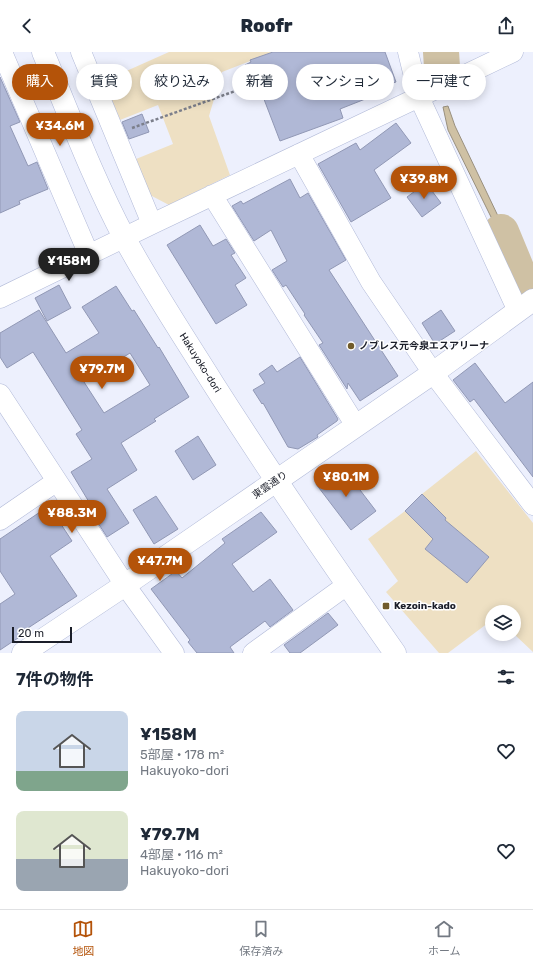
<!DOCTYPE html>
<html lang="ja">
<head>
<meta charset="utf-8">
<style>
  :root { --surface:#fff; --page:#f6f6f7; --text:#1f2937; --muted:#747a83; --line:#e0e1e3; --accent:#b45309 }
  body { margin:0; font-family:Rubik,"Noto Sans JP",sans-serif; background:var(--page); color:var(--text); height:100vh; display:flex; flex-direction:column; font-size:15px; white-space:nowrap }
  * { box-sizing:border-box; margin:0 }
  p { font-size:13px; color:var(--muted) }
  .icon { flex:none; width:22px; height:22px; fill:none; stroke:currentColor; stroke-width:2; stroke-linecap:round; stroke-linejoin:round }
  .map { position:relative; height:601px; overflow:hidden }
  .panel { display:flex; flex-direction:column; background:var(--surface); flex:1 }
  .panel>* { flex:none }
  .top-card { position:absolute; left:12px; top:12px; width:509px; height:36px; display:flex; gap:8px }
  .tools { position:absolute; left:485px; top:553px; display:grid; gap:8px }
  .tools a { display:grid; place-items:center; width:36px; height:36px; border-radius:50%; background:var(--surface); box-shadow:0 2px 10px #0003; font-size:20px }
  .scale { position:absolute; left:12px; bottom:10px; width:60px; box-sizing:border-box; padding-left:4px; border:2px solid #1b1e29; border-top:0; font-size:11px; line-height:14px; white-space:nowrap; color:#1b1e29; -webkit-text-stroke:3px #fff; paint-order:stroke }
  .price { position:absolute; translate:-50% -34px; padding:0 9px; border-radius:14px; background:var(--accent); color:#fff; font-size:13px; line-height:26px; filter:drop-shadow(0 1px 2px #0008) }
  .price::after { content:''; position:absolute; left:50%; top:24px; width:12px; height:9px; margin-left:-6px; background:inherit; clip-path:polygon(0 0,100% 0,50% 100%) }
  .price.current { background:#222; color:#fff }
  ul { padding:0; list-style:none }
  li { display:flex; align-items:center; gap:12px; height:100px; padding:0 16px }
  li span { display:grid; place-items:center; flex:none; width:112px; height:80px; border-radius:8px; color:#555 }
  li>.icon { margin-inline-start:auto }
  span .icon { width:48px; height:48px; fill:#fffc; stroke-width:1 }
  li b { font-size:17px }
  h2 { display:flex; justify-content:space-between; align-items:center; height:48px; padding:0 16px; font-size:17px }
  .tag { padding:0 14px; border-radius:18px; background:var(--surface); box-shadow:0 2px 10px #0003; font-size:14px; line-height:36px }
  .tag.current { background:var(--accent); color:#fff }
  header { display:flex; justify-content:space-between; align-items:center; height:52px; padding:0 16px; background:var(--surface); font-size:18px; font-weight:800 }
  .menu { display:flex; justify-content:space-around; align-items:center; height:56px; border-top:1px solid var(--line); background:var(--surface); font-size:11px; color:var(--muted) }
  .menu a { display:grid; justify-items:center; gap:2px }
  .menu .current { color:var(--accent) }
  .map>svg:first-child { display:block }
</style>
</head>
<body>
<header><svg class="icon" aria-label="back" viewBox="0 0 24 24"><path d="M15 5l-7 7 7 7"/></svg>Roofr<svg class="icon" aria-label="share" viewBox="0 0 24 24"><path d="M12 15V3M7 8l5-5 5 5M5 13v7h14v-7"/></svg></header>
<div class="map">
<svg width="533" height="601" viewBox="0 0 533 601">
  <rect width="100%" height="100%" fill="#edf0fd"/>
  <path fill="#eee0c3" d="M169 0H273L222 20 209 64 230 123 169 153 150 143 136 107 173 92 158 53 120 68 104 29Z
    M476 399 533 471V600L514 582V560H492V568L448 601H439L386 540 398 529 368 487 405 459 422 442Z"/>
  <path fill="#cfc1a4" stroke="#99907f" d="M448 54 455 74 498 164 522 226 517 225 493 169 448 78 443 55Z"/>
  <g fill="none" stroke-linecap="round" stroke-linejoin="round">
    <path stroke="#cfc1a4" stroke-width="36" d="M441 0 442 15
      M501 180 523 233"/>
  </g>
  <path fill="#b0b8d6" stroke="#9198b5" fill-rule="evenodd" d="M273 0H385L396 30 386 33 388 38 340 57 343 66 280 89 262 42 256 44 245 13 251 10 250 8Z
    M0 25 20 70 10 74 28 114 37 110 48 137 19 149 20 152 0 161Z
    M142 62 149 80 129 87 122 70Z
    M396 71 411 91 374 118 391 146 351 170 318 112 356 91 360 98Z
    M290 127 300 146 308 141 346 208 329 218 398 324 360 349 348 331 347 337 319 293 323 291 304 263 305 262 286 233 283 235 272 218 287 209 271 178 254 189 232 154 241 149 243 152Z
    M426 131 441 151 422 165 407 145Z
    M200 173 213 194 226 187 235 201 231 203 246 226 235 233 247 253 216 272 167 193Z
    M59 233 71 256 47 269 35 246Z
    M116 234 132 259 134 258 158 296 159 295 189 345 154 367 156 369 121 391 137 418 107 437 129 471 107 485 89 457 92 455 71 420 92 407 76 382 82 378 33 300 7 316 0 305V281L39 258 66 301 99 281 82 255ZM130 301 150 333 104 361 84 330Z
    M441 258 455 279 435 292 422 271Z
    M300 305 338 367 337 369 317 383 318 385 298 397 288 395 263 351 262 352 253 338 265 331 259 322 272 313 277 320Z
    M475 311 505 351 533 330V425L474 347 470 350 453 328Z
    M198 384 216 413 193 428 175 399Z
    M341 413 376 459 351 478 316 432Z
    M422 442 446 466 445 468 489 505 467 531 425 497 433 487 405 459Z
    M156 444 178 477 154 492 133 458Z
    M49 454 72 489 50 504 77 544 28 576 30 578 0 598V552L15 542 0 519V487Z
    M261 460 277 480 232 512 253 540 270 527 293 558 270 575 265 569 230 595 234 601H197L188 590 190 588 151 537 176 519 182 526 225 491 222 487Z
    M328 561 338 573 300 601H290L284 593Z"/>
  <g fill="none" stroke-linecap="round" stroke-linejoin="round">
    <defs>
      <path id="street" d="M2 0 89 203
        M81 0 152 172
        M408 0 419 45 513 0
        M299 102 371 230 433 321 533 453
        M212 143 356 374
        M0 246 152 172 419 45 518 259
        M0 342 125 533 174 601
        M0 468 57 429
        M253 601 347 533"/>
      <path id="secondary" d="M23 601 125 533 433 321 533 248"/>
      <g id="primary">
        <path id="s1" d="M43 0C69 62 93 127 125 187 152 237 184 285 214 333 272 424 333 513 395 601"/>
      </g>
    </defs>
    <use href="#street" stroke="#b2bad8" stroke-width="21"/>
    <use href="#secondary" stroke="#b2bad8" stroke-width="23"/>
    <use href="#primary" stroke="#b2bad8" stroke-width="23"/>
    <path stroke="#7c7f8b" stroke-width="2.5" stroke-dasharray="3 2" stroke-linecap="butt" d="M132 76 252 33"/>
    <use href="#street" stroke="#fff" stroke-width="20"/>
    <use href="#secondary" stroke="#fff" stroke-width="22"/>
    <use href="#primary" stroke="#fff" stroke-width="22"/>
  </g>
  <g fill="#715b2b" stroke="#fff" stroke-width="1.5">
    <circle cx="351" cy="294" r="4"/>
    <rect x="382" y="550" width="8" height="8" rx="2"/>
  </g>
  <g text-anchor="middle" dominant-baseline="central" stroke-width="3" stroke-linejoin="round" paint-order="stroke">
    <g font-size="10" font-weight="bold" fill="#1b1e29" stroke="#fff" text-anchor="start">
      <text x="359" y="294">ノブレス元今泉エスアリーナ</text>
      <text x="394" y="554">Kezoin-kado</text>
    </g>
    <g font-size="10" fill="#1b1e29" stroke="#fff">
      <text stroke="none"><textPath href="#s1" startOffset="349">Hakuyoko-dori</textPath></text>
      <text transform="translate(270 433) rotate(-35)">東雲通り</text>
    </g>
  </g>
</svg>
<div class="tools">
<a><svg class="icon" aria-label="layers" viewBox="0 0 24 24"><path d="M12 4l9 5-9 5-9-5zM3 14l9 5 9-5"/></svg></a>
</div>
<div class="scale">20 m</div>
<b class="price" style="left:60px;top:95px">¥34.6M</b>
<b class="price" style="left:424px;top:148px">¥39.8M</b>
<b class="price current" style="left:69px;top:230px">¥158M</b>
<b class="price" style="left:102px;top:338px">¥79.7M</b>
<b class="price" style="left:346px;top:446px">¥80.1M</b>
<b class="price" style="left:72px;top:482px">¥88.3M</b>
<b class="price" style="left:160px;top:530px">¥47.7M</b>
<div class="top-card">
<a class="tag current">購入</a>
<a class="tag">賃貸</a>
<a class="tag">絞り込み</a>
<a class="tag">新着</a>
<a class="tag">マンション</a>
<a class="tag">一戸建て</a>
</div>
</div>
<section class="panel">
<h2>7件の物件<svg class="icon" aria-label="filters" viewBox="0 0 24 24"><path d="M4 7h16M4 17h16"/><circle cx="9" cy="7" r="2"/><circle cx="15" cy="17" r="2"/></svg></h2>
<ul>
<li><span style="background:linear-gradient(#c9d6e8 75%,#7fa58c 0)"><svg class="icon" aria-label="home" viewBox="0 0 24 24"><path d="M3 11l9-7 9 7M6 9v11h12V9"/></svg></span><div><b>¥158M</b><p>5部屋 · 178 m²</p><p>Hakuyoko-dori</p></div><svg class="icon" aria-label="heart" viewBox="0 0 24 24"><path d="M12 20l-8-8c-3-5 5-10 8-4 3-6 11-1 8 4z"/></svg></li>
<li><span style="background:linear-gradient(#dfe7d0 60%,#9aa5b1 0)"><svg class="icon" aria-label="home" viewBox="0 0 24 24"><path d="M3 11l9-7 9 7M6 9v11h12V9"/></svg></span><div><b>¥79.7M</b><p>4部屋 · 116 m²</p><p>Hakuyoko-dori</p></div><svg class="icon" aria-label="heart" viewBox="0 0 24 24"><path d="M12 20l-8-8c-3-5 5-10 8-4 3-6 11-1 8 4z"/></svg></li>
</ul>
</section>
<nav class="menu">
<a class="current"><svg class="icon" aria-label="map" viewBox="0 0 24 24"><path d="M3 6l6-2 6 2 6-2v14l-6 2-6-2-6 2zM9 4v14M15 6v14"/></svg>地図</a>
<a><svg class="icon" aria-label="saved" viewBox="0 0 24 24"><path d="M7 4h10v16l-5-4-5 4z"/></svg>保存済み</a>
<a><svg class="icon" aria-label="home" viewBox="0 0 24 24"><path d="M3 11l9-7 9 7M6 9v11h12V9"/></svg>ホーム</a>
</nav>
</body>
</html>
